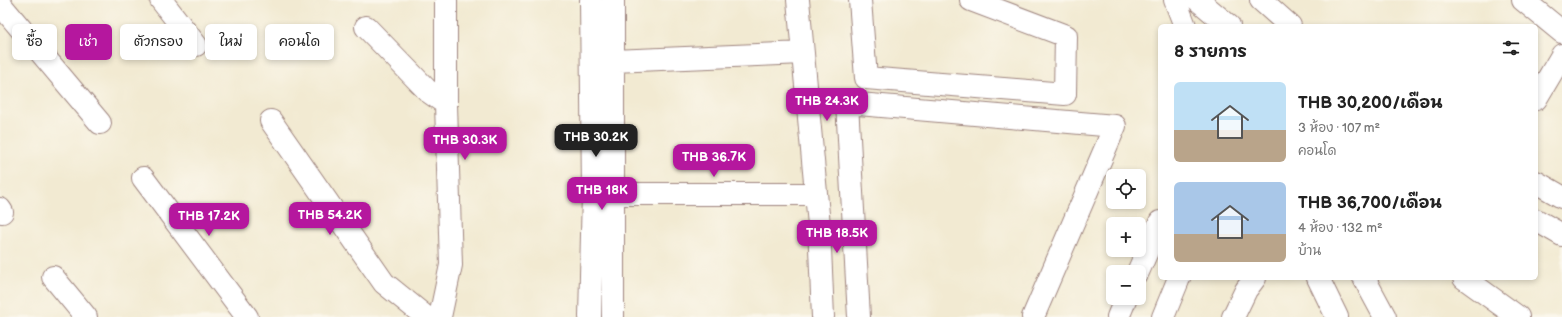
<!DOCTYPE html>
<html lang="th">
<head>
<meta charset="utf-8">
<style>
  :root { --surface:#fff; --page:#f6f6f6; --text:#222; --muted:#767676; --accent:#b5179e }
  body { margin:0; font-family:"Balsamiq Sans","Playpen Sans Thai",sans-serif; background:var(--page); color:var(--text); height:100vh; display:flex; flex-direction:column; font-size:15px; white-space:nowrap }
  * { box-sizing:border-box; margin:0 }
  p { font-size:13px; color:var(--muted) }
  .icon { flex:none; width:22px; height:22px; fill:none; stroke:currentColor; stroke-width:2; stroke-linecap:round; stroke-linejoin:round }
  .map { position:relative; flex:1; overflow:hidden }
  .drawer { position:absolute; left:1158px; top:24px; width:380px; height:256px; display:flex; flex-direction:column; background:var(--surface); border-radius:6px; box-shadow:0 2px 6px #0003 }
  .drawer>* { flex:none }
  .top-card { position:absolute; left:12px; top:24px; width:380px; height:36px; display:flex; gap:8px }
  .controls { position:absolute; left:1106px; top:169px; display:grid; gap:8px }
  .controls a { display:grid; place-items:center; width:40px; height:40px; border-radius:6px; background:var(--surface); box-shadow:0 2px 6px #0003; font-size:20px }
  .price { position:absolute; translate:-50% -34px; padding:0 9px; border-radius:8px; background:var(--accent); color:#fff; font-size:13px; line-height:26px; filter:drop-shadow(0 1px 2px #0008) }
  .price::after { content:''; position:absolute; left:50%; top:24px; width:12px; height:9px; margin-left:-6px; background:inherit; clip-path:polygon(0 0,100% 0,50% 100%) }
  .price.active { background:#222; color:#fff }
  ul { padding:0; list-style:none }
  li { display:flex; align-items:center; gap:12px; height:100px; padding:0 16px }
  li span { display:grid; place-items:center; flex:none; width:112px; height:80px; border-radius:6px; color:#555 }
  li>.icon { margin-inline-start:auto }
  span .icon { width:48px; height:48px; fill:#fffc; stroke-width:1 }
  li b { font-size:17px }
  h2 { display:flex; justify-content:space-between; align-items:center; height:48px; padding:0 16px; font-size:17px }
  .tag { padding:0 14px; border-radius:6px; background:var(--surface); box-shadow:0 2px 6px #0003; font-size:14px; line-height:36px }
  .tag.active { background:var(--accent); color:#fff }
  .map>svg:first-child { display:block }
</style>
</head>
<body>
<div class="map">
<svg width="1562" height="317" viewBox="0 0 1562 317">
  <rect width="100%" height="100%" fill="#fbf7ec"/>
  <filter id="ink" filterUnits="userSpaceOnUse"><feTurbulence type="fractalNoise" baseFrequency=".025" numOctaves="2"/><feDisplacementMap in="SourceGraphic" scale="8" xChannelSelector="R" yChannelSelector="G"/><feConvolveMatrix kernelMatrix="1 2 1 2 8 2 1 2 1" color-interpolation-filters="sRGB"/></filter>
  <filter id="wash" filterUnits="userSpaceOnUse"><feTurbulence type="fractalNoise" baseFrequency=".012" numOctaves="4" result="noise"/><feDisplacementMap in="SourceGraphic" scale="16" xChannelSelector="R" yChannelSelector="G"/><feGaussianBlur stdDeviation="0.9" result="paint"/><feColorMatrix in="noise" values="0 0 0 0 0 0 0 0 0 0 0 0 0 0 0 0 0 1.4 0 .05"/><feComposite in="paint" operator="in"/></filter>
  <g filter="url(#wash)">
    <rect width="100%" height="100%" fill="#f2ead2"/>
  </g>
  <g filter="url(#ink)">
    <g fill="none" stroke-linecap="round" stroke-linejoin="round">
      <defs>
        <path id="minor" d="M161 0 196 45
          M798 0 819 225 823 317
          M860 0 866 78 1065 94 1066 36 971 0
          M1523 0 1562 32
          M0 4 100 123
          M366 27 429 92 446 104
          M613 61 803 53
          M1536 99 1562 55
          M271 121 384 283 426 317
          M143 178 247 317
          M600 194H815
          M0 209 2 212
          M53 277 86 317
          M1318 278 1337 317
          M1364 278 1385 317
          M1464 278 1518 317
          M440 317 451 265 446 104V0
          M590 317 593 193 591 0
          M613 317V0
          M859 317 847 103 1115 126 1033 317
          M1233 317 1246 290 1255 278"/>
        <path id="major" d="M1175 0 1185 26
          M1198 0 1229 26
          M1261 0 1290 26
          M1536 182 1562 197
          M1536 220 1562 235
          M1138 272 1160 222
          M1118 317 1126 298
          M1163 317 1179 278"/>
      </defs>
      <use href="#minor" stroke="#9e847e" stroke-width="24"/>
      <use href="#major" stroke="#9e847e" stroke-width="24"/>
      <use href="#minor" stroke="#fff" stroke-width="22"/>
      <use href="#major" stroke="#fff" stroke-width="22"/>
    </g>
  </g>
</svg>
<div class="controls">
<a><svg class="icon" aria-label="locate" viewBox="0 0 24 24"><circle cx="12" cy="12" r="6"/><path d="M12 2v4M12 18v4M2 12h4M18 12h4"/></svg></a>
<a>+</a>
<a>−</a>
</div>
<b class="price" style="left:827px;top:122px">THB 24.3K</b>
<b class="price active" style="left:596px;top:158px">THB 30.2K</b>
<b class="price" style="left:465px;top:161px">THB 30.3K</b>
<b class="price" style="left:714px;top:178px">THB 36.7K</b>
<b class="price" style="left:602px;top:211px">THB 18K</b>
<b class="price" style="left:330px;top:236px">THB 54.2K</b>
<b class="price" style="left:209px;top:237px">THB 17.2K</b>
<b class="price" style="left:837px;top:254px">THB 18.5K</b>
<div class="top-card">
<a class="tag">ซื้อ</a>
<a class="tag active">เช่า</a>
<a class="tag">ตัวกรอง</a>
<a class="tag">ใหม่</a>
<a class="tag">คอนโด</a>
</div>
<section class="drawer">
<h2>8 รายการ<svg class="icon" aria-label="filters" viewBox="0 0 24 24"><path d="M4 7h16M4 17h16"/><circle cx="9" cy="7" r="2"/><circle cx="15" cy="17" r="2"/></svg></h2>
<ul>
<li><span style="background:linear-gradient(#bfe0f5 60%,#b9a48a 0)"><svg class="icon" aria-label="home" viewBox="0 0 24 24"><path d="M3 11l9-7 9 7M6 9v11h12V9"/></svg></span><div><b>THB 30,200/เดือน</b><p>3 ห้อง · 107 m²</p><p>คอนโด</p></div></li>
<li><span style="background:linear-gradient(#a9c7e8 65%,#b9a48a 0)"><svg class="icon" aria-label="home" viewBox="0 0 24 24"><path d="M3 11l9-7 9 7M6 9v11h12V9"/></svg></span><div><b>THB 36,700/เดือน</b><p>4 ห้อง · 132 m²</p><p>บ้าน</p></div></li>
</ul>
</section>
</div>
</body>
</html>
